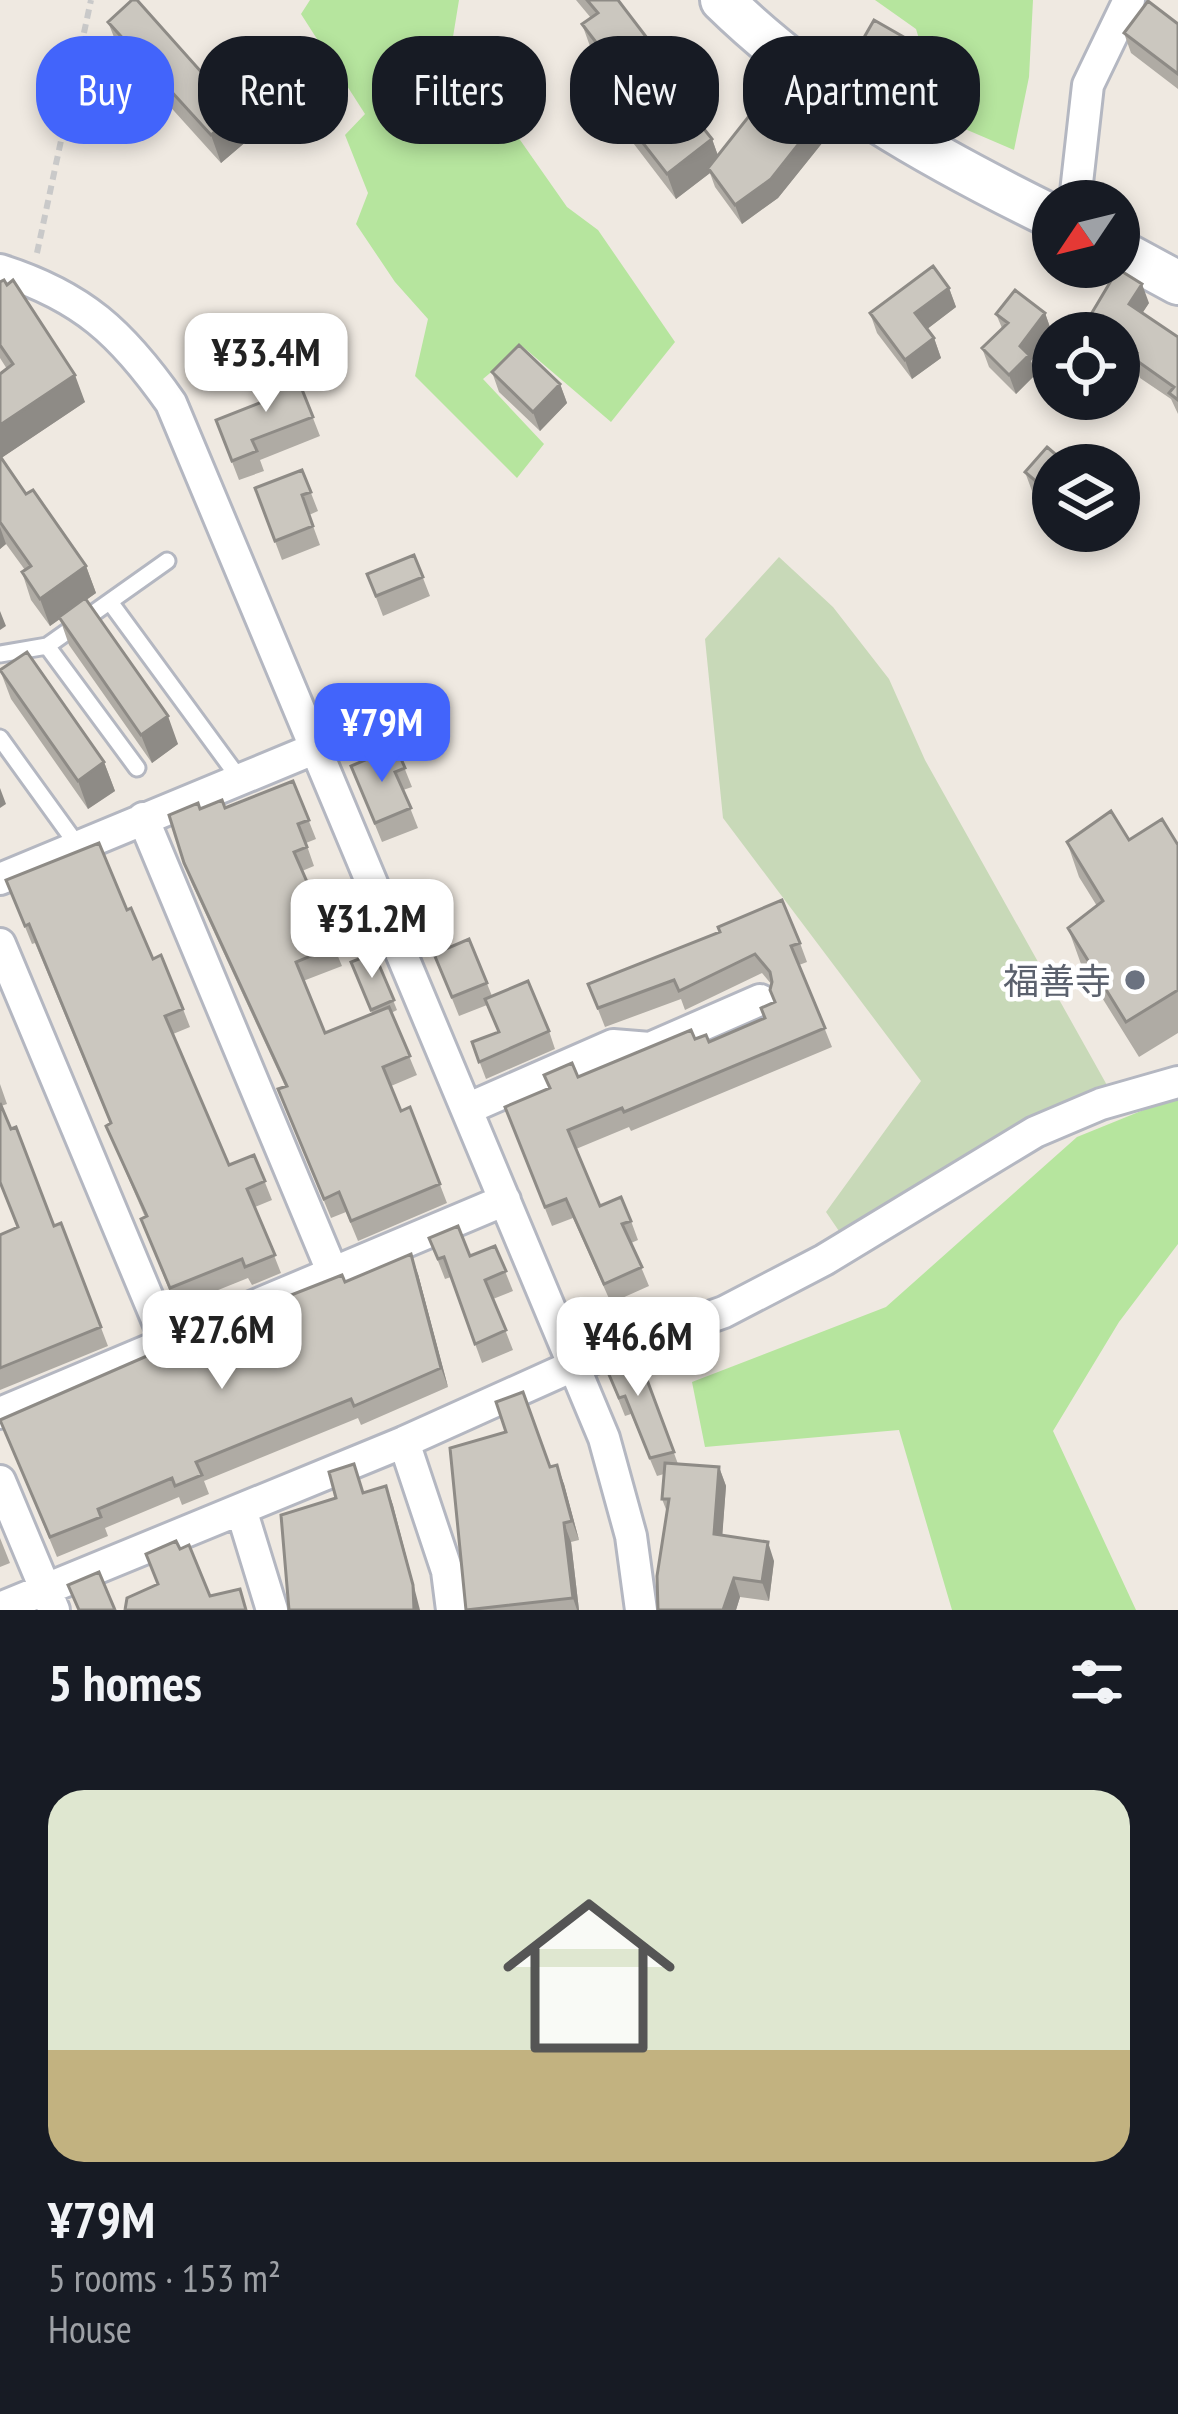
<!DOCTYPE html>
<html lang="en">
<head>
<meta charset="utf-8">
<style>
  :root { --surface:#171b24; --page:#242831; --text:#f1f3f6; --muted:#9ea1a6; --line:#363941; --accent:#4264fb }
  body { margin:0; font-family:"PT Sans Narrow","Noto Sans JP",sans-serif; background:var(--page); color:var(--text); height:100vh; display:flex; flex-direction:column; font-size:45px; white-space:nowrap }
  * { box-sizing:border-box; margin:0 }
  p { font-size:39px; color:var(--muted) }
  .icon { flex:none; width:66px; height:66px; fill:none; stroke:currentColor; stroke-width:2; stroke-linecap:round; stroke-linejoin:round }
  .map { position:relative; height:1610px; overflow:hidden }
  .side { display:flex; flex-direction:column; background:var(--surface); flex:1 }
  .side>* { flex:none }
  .hud { position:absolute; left:36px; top:36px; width:1107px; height:108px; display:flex; gap:24px }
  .needle { width:78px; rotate:235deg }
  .buttons { position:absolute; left:1032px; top:180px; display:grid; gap:24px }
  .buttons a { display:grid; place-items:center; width:108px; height:108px; border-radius:50%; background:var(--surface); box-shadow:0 6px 18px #0003; font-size:60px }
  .price { position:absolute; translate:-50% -102px; padding:0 27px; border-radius:24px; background:#fff; color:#222; font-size:39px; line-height:78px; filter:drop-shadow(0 3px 6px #0008) }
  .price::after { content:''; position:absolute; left:50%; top:72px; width:36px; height:27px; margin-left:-18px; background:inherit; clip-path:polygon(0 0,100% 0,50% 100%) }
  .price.active { background:var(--accent); color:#fff }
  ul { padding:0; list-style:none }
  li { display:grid; align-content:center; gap:24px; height:636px; padding:0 48px }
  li+li { border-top:3px solid var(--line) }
  li span { display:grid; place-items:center; height:372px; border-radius:36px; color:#555 }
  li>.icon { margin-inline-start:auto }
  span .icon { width:216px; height:216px; fill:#fffc; stroke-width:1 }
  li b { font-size:51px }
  h2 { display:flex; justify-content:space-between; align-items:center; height:144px; padding:0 48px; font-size:51px }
  .chip { padding:0 42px; border-radius:48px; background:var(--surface); box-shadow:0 6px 18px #0003; font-size:42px; line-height:108px }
  .chip.active { background:var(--accent); color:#fff }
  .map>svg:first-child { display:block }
</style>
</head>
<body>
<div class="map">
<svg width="1178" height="1610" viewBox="0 0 1178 1610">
  <rect width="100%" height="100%" fill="#efe9e1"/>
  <path fill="#b6e59e" d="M310 0H459L452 43 567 207 598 230 675 342 611 422 522 346 483 379 544 444 517 478 415 376 428 319 395 282 356 224 368 193 345 135 365 114 301 14Z
    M875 0H1033L1029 77 1014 150 944 120 916 29Z
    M1178 1096V1244L1119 1322 1053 1431 1136 1610H952L899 1430 705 1447 692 1382 886 1307 1077 1137Z"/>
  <path fill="#c8d9b8" d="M779 557 833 607 889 679 925 760 1108 1087 1002 1134 841 1234 826 1212 921 1081 723 818 705 639Z"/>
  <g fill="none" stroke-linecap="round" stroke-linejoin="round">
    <defs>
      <path id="service" d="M110 602 239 778
        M47 646 137 768
        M0 654 47 646 167 561
        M0 738 78 846"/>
      <path id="minor" d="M1075 201 1088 85 1129 0
        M0 270C82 296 122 333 171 403L604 1438 631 1536 641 1610
        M143 818 332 1271
        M0 879 316 748
        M0 944 166 1341
        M467 1109 613 1045 650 1048 760 1000
        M0 1413 505 1200
        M404 1442 447 1571 452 1610
        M0 1481 54 1610
        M241 1509 272 1610
        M0 1608 404 1442 575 1365 724 1312 824 1260 1035 1132 1101 1104 1178 1082"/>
      <path id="secondary" d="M722 0C818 94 933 158 1053 217
        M1119 251 1178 283"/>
    </defs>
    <use href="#service" stroke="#b4b7c1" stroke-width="21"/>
    <use href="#minor" stroke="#b4b7c1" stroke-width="36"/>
    <use href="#secondary" stroke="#b4b7c1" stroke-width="48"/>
    <path stroke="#c9c9c9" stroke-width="6" stroke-dasharray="9 6" stroke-linecap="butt" d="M37 253 91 0"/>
    <use href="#service" stroke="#fff" stroke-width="15"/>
    <use href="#minor" stroke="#fff" stroke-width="30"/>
    <use href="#secondary" stroke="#fff" stroke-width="42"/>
  </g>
  <path fill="#afaba4" d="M576 0H618L675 81 683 102 712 139 718 156 827 137 778 198 742 224 715 187 710 173 676 199 611 114 601 89 614 79 591 49 582 24 591 18Z
    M108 22 237 112 248 140 221 163 119 50Z
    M1178 24V89L1131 53 1124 33Z
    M858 48 937 71 921 100 865 67Z
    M0 282 85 402 1 458 26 494 86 566 96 593 86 600 178 744 152 763 69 645 60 619 50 626 31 600 22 572 25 570 6 544 0 549V374L7 369 0 358Z
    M949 288 956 307 927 329 934 338 941 358 912 379 877 333 870 313Z
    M1149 303 1142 313 1178 337V414L1171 399 1140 378 1136 367 1119 357V333H1096L1090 316Z
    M1045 313 1052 333 1031 361 1036 374 1016 394 989 367 982 348 1002 328 996 314Z
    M293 367 320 436 260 460 264 471 239 480 216 420 270 399Z
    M492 372 560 384 567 403 540 431 499 392Z
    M1053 465V520L1044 513 1038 497 1032 491 1025 472Z
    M302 470 318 511 309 515 320 545 282 560 255 488Z
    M1065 531H1107L1089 552Z
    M414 555 430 596 383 616 367 574Z
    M0 670 104 762 115 791 88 809 11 699Z
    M396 747 412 787 403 790 418 828 382 842 351 766Z
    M293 781 316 839 306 843 314 866 302 871 342 966 303 981 325 1033 372 1013 351 962 374 953 397 1010 391 1013 417 1075 391 1086 401 1111 410 1107 447 1203 358 1241 346 1212 331 1218 278 1089 285 1086 191 882 184 863 225 808Z
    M1129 840 1178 845V1033L1139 1057 1081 964 1068 928 1097 906 1079 877 1067 842Z
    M6 880 127 910 153 959 183 1009 190 1027 173 1034 229 1165 254 1155 272 1200 255 1207 281 1273 252 1285 248 1278 176 1307 141 1219 145 1217 106 1126 110 1123 35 943 32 944Z
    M469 939 492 996 549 1031 555 1049 486 1079 472 1042 498 1032 487 1005 459 1016 434 954Z
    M800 943 807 962 799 965 832 1047 631 1131 629 1127 576 1149 600 1206 631 1221 638 1240 631 1243 649 1286 611 1303 573 1218 552 1226 512 1126 578 1077 695 1039 709 1042 765 1018 775 1003 772 985 762 973 685 1010 681 999 605 1027 588 984Z
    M0 1084 7 1104 1 1106 54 1226 61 1223 108 1346 0 1390V1235L17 1227 0 1184Z
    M429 1238 470 1256 495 1246 513 1291 493 1299 513 1350 482 1363 451 1277 445 1279Z
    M418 1274 448 1387 361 1425 358 1418 204 1481 209 1494 182 1505 179 1497 105 1528 108 1536 57 1557 0 1420 249 1321 276 1301 345 1282Z
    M634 1345 678 1464 719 1467 726 1486 722 1536 774 1561 769 1601 740 1597 736 1610H658L667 1512 662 1499 664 1474 657 1476 631 1414 625 1416 601 1356Z
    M550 1467 564 1484 579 1540 571 1542 579 1610H466Z
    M0 1538 10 1563 0 1567Z"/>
  <path fill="#8e8b86" d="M930 52 937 71 921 100 914 80Z
    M663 59 672 84 675 81 684 106 679 110 660 61Z
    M237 112 248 140 221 163 211 135Z
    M820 117 827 137 778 198 742 224 735 205Z
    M712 139 721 164 708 168 710 173 676 199 667 174Z
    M1142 284 1149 303 1136 323 1129 304Z
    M949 288 956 307 922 333 915 313Z
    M1045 313 1052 333 1031 361 1036 374 1016 394 1009 375 1020 346Z
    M934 338 941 358 912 379 905 360Z
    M75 375 85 402 0 459V425Z
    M560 384 567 403 540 431 533 412Z
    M0 527 6 544 0 549Z
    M1083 531H1107L1089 552 1082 533Z
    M86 566 96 593 50 626 40 599Z
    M0 611 6 626 0 630Z
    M168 716 178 744 152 763 141 735Z
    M104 762 115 791 88 809 78 781Z
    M0 788 6 804 0 808Z
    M411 1254 418 1274 448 1387 441 1368Z
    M557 1465 564 1484 579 1540 572 1521Z
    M719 1467 726 1486 721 1553 714 1534Z
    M386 1486 393 1505 420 1610H414Z
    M564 1523 571 1542 579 1610H577L573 1598Z
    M768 1542 774 1561 769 1601 762 1582Z
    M734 1578 740 1597 736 1610H723Z"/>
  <path fill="#cbc7bf" stroke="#8e8b86" stroke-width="3" d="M132 0H137L237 112 211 135 108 22Z
    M587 0H618L663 59 660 61 675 81 669 85 712 139 667 174 601 89 621 75 582 24 598 13Z
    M1148 1 1178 24V74L1124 33Z
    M874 20 930 52 914 80 858 48Z
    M776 82 820 117 771 179 735 205 708 168Z
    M933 266 949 288 915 313 934 338 905 360 870 313Z
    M1118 269 1142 284 1129 304 1178 337V400L1169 393 1174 387 1133 358 1137 353 1119 342V333H1105L1094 326 1098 321 1090 316Z
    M4 280 7 285 13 280 75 375 0 425V374L13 364 0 345V282Z
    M1015 290 1045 313 1020 346 1029 355 1009 375 982 348 1008 323 996 314Z
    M519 345 560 384 533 412 492 372Z
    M293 367 313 417 252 440 257 451 232 461 216 420 270 399 263 379Z
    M1047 447 1068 465H1053V507L1037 493 1043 487 1025 472Z
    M0 456 26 494 33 490 86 566 40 599 22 572 31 566 0 522Z
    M302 470 311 492 302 495 313 526 275 541 255 488Z
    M414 555 423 577 376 596 367 574Z
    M85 598 168 716 141 735 59 617Z
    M27 652 104 762 78 781 0 670Z
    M396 747 405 768 395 772 411 808 375 823 351 766Z
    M293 781 309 820 298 824 307 847 294 852 335 946 296 962 325 1033 389 1007 410 1056 383 1067 401 1111 410 1107 440 1184 351 1221 339 1192 324 1199 278 1089 287 1086 184 863 169 815 198 803 200 809 222 800 225 808Z
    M1111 811 1129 840 1162 819 1178 845V990L1126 1022 1068 928 1103 901 1067 842Z
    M99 843 127 910 131 908 153 959 161 955 183 1009 165 1016 229 1165 254 1155 265 1181 247 1189 275 1255 245 1267 242 1259 170 1288 141 1219 147 1216 106 1126 111 1123 29 924 25 926 6 880Z
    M782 900 800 943 791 946 825 1028 624 1112 622 1108 568 1130 600 1206 621 1197 631 1221 622 1224 642 1267 604 1284 566 1199 545 1207 505 1107 550 1088 544 1075 572 1063 578 1077 691 1030 695 1039 706 1035 709 1042 765 1018 761 1008 775 1002 770 990 772 982 770 972 755 954 679 991 674 980 598 1008 588 984 720 932 718 927Z
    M469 939 487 983 452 997 434 954Z
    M374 953 394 1000 371 1010 351 962Z
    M528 981 549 1031 479 1062 472 1042 499 1032 485 999Z
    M0 1103 11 1129 16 1127 54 1226 61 1223 101 1327 0 1368V1235L18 1227 0 1182Z
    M458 1226 470 1256 495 1246 506 1271 485 1280 506 1330 475 1344 444 1257 438 1259 429 1238Z
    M411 1254 441 1368 354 1406 351 1399 196 1462 202 1475 175 1486 172 1478 98 1509 101 1517 50 1537 0 1420 195 1335 198 1342 250 1321 245 1309 274 1296 276 1301 342 1275 345 1282Z
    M634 1345 674 1452 650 1458 625 1396 619 1398 601 1356Z
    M523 1392 550 1467 557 1465 572 1521 564 1523 573 1598 466 1610 450 1448 506 1432 496 1402Z
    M665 1463 719 1467 714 1534 768 1542 762 1582 734 1578 723 1610H658L657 1576 669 1499H662Z
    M354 1464 363 1493 386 1486 413 1585 414 1610H289L281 1515 336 1498 329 1472Z
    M176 1541 180 1549 189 1545 210 1596 240 1589 246 1610H125L127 1598 158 1584 146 1554Z
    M99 1572 115 1610H79L68 1585Z"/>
  <circle fill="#6b7280" stroke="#fff" stroke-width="4.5" cx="1135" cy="980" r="12"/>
  <g text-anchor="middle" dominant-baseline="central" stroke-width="9" stroke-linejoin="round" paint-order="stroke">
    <g font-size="36" fill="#5b616d" stroke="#fff" text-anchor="end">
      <text x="1111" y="980">福善寺</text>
    </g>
  </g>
</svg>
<div class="buttons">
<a><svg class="needle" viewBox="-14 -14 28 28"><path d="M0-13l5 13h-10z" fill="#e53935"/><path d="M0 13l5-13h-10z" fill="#9ea1a6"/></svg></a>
<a><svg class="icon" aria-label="locate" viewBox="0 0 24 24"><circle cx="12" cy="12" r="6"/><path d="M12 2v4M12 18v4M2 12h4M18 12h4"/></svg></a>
<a><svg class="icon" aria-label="layers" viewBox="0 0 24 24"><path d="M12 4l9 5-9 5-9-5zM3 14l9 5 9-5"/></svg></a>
</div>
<b class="price" style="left:266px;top:415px">¥33.4M</b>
<b class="price active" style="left:382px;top:785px">¥79M</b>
<b class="price" style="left:372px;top:981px">¥31.2M</b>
<b class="price" style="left:222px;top:1392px">¥27.6M</b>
<b class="price" style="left:638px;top:1399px">¥46.6M</b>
<div class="hud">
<a class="chip active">Buy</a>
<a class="chip">Rent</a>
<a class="chip">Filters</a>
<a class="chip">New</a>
<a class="chip">Apartment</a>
</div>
</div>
<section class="side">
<h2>5 homes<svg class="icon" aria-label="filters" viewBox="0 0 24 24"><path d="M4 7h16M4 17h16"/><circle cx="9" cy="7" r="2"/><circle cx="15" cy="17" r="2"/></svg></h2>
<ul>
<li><span style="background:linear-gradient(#dfe7d0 70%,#c2b280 0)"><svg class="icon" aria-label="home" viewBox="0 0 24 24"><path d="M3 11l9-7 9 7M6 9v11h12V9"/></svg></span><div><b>¥79M</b><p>5 rooms · 153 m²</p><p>House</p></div></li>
</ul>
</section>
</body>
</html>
